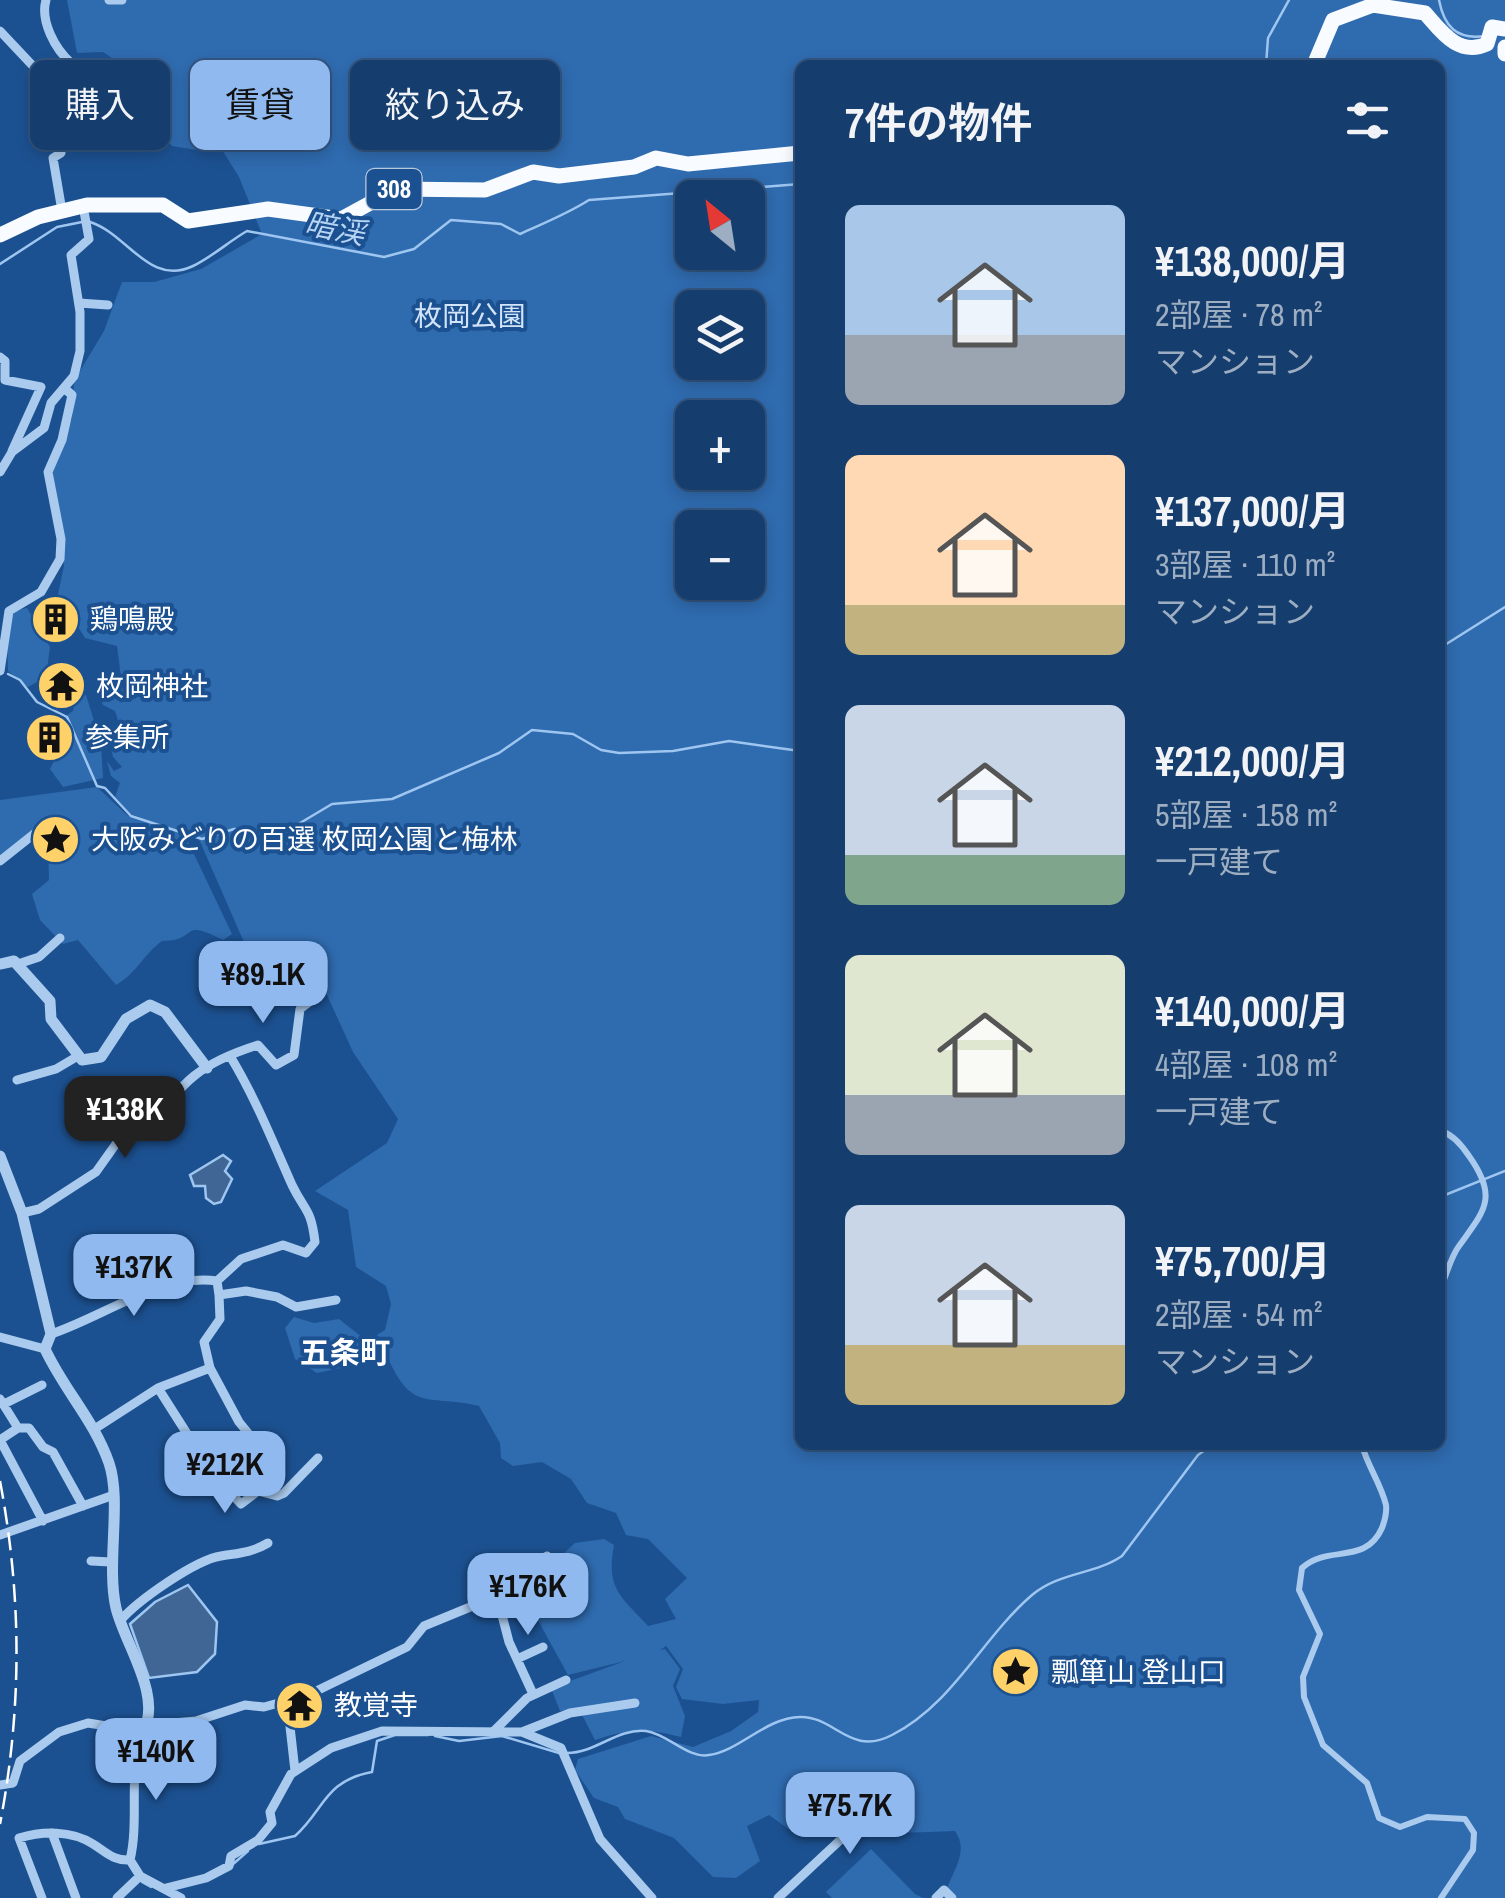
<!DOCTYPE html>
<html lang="ja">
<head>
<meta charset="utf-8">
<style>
  :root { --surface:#153d6d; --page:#1e4472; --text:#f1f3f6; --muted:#9daec2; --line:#345680; --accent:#90b9f0 }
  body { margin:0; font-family:"Archivo Narrow","Noto Sans JP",sans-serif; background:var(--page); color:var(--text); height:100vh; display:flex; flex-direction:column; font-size:38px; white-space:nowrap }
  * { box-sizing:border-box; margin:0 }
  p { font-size:32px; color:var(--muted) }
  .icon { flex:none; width:55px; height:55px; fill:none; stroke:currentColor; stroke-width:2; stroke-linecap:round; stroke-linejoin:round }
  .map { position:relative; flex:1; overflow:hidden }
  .panel { position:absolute; left:795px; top:60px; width:650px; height:1390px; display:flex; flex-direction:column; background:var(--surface); border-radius:15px; box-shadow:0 5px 15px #0003,0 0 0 2px var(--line) }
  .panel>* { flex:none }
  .banner { position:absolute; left:30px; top:60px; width:615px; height:90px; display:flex; gap:20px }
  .needle { width:65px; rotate:330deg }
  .controls { position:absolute; left:675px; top:180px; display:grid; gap:20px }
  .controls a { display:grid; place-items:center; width:90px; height:90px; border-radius:15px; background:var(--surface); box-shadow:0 5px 15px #0003,0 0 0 2px var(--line); font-size:50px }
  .price { position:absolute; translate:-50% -85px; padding:0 22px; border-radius:20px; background:var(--accent); color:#111; font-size:32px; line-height:65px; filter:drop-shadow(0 2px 5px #0008) }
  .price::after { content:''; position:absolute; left:50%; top:60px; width:30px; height:22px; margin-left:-15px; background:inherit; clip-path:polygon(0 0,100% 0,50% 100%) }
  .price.active { background:#222; color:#fff }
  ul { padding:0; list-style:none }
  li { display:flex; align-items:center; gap:30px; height:250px; padding:0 50px }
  li span { display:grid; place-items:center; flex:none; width:280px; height:200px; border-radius:15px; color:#555 }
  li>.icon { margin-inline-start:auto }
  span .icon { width:120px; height:120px; fill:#fffc; stroke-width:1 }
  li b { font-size:42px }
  h2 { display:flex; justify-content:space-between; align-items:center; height:120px; padding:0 50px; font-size:42px }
  .chip { padding:0 35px; border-radius:15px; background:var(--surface); box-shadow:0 5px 15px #0003,0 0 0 2px var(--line); font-size:35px; line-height:90px }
  .chip.active { background:var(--accent); color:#111 }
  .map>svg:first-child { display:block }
</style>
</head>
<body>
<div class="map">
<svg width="1505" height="1898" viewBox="0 0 1505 1898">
  <rect width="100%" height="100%" fill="#1c5191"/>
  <path fill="#2f6baf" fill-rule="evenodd" d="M67 0H1505V1898H944C949 1874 971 1854 955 1831L900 1833 894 1824 913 1791 888 1783 841 1817 794 1833 769 1815 747 1826 760 1861 736 1878 713 1877 674 1838 625 1819 618 1807 594 1798 575 1770 578 1759 651 1736 693 1747 731 1731 758 1712 759 1700 723 1704 682 1699 676 1687 683 1669 666 1646 660 1650 665 1649 680 1669 673 1686 685 1716 681 1737C648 1728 627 1729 595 1740L579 1709 560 1711 551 1688 625 1661 568 1675 522 1591 575 1543 604 1539 614 1545C606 1589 620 1595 648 1626L676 1619 665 1599 687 1578 648 1539 626 1535 616 1513 587 1503 571 1479 542 1462 513 1466 501 1458 500 1443 479 1406C429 1394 412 1413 388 1358L317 1373 295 1359 285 1328 294 1317 314 1323 339 1319 367 1341 385 1330 391 1304 386 1286 356 1267 348 1210 315 1191 387 1143 398 1119 353 1052 316 971 260 979 198 837 130 814 115 797 120 783 111 776 107 761 114 771 122 767 113 757 107 730 119 724 115 711 103 705 98 691 121 677 117 646 85 638 58 594 64 566 52 474 72 418 74 381 104 331 122 282H154L201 269 262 234 239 177 219 145 203 151 172 146 142 110 128 69 103 52 77 53ZM800 65H1440V1445H800ZM692 198H748V252H692ZM692 308H748V362H692ZM692 418H748V472H692ZM692 528H748V582H692Z
    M27 608 50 647 46 677 28 687 8 671 7 636 14 611Z
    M86 695 101 743 103 778 63 787 50 769 57 755 54 724 73 711 76 698Z
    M97 787 127 815 184 833 232 934 223 940C178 917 200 941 162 941 142 956 138 972 116 985L78 940 63 944 40 920 32 894 49 880 48 846 34 828 0 858V800Z
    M871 1849 915 1894 923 1898H832L826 1892Z"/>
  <path fill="#406695" stroke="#9ec6f0" stroke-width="2.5" d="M223 1155 231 1161 225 1171 232 1179 221 1202 214 1204 206 1198 205 1186H194L190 1175Z
    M188 1585 217 1622 215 1654 197 1672 149 1678 130 1624 155 1602Z"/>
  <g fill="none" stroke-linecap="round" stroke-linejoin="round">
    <path stroke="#9ec6f0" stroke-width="2.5" d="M1439 0C1444 26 1456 40 1485 36
      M1266 65 1268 38 1289 0
      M90 222C128 234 149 287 193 266 212 257 228 242 247 231L384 257 414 249 451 220 501 224 520 234C544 223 567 214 589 200L800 184
      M0 264 57 227 82 222
      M1440 648 1505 607
      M8 674 20 680 37 702 67 717 97 786 105 788 131 816 202 839 234 829 285 832 332 804 392 799 499 753 532 730 573 734 601 750 619 753 673 751 729 741 800 751
      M1440 1197 1505 1171
      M435 1736 459 1741 502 1736 559 1753
      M567 1753C596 1753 617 1728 646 1731 668 1734 688 1759 709 1755 741 1750 765 1718 800 1717 835 1716 850 1757 892 1735 954 1703 981 1639 1032 1595 1059 1572 1094 1575 1122 1556L1198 1455 1212 1445
      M259 1844 295 1836C325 1809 324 1781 372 1772L377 1741 395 1735H428
      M232 1865 248 1851
      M142 1882 151 1887"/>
    <path stroke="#abcbee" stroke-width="6" d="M1440 1130C1453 1135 1461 1144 1469 1156 1499 1198 1484 1211 1459 1246 1450 1258 1447 1275 1440 1289
      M1362 1445C1367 1465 1381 1484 1386 1505 1387 1513 1385 1520 1382 1528 1365 1566 1328 1544 1302 1568L1299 1590 1320 1634 1303 1677 1304 1697 1323 1745 1367 1783 1379 1818 1400 1827 1427 1817 1465 1819 1474 1833 1473 1850 1441 1898"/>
    <path stroke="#abcbee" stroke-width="9" d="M46 0C40 21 55 49 71 63 81 72 96 74 102 86 109 97 108 111 109 124
      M109 0H122
      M0 31 49 83 56 108
      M61 123V153L53 158 62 211
      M79 303 108 305
      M0 357 5 361V380L41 387 12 451
      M0 472 12 452 44 428 51 403 74 376 80 351V312L71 255 89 239 83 206
      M0 671 9 611 41 592 60 559 61 539 48 472 62 440 72 395 64 388
      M0 861 44 826
      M18 964 39 957 60 938
      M17 1080 56 1069 78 1056
      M22 1213 39 1209 96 1172 118 1141 152 1131C178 1081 204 1062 258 1045L276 1065 294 1055 300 1009 308 1003
      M219 1295 217 1281 241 1259 283 1245 306 1253 315 1242C311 1208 305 1212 292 1185 272 1140 255 1097 230 1056
      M51 1334C103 1317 161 1273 217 1281
      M0 1337 45 1349
      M210 1368 239 1422 265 1454
      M158 1388 212 1473 241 1504 258 1491 277 1496 284 1493 318 1458
      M0 1399 18 1428 0 1440 43 1521
      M4 1404 42 1385
      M18 1428H29L43 1447 53 1452 83 1506
      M96 1428 158 1388 210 1368 204 1342 220 1319 219 1295 246 1291 277 1297 296 1307 336 1300
      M0 1535 111 1496
      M91 1561 111 1562
      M496 1592 509 1642 533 1694
      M120 1621C137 1601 195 1560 221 1556 239 1553 251 1553 268 1543
      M517 1659 543 1647
      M287 1700 295 1771
      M494 1731 527 1698 566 1680
      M143 1732C127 1772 140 1818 130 1860L140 1876 181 1898
      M522 1732 561 1748 600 1839 652 1898
      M0 1785 13 1783 20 1761 59 1732 88 1723 143 1732 161 1724 196 1721 245 1705 264 1707 308 1695 407 1647 424 1626 480 1603 547 1556
      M52 1833 76 1898
      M166 1888 206 1878 229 1866 231 1856 258 1840 272 1823 270 1812 291 1774 331 1748 382 1731 522 1732 570 1713 635 1703
      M42 1898 19 1838C42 1831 71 1830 93 1844 106 1852 113 1861 130 1860
      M117 1898 140 1876
      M778 1898 896 1788
      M936 1898 944 1890 952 1898"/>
    <path stroke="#abcbee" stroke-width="11" d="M0 964 14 961 50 1001 51 1019 82 1060 101 1057 126 1019 150 1005 165 1012 207 1068
      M0 1156 22 1213 51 1334 45 1349C64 1390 94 1420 109 1463 122 1501 106 1564 116 1608 125 1645 163 1696 143 1732"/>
    <path stroke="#f8fbff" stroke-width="15" d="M1505 47V54
      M1314 65 1333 20 1373 5 1425 13C1441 31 1458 57 1487 44L1492 27 1505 29
      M0 235 38 217 87 205H163L188 221 268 209 341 219 396 189 485 190 533 172 559 176 634 167 656 158 688 164 800 153"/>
    <path stroke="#fff" stroke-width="2.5" stroke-dasharray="18 8" stroke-linecap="butt" d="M0 1481C22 1597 22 1709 0 1824"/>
  </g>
  <defs>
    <symbol id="building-disc" viewBox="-11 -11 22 22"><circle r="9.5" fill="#ffd169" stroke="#1c5191"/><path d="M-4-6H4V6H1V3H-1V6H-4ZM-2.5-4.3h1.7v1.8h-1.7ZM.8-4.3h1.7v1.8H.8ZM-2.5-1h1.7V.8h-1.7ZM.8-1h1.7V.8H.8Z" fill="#111"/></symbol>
    <symbol id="temple-disc" viewBox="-11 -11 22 22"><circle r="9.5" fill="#ffd169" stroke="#1c5191"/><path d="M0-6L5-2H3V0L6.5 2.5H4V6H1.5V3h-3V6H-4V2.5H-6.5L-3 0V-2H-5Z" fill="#111"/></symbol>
    <symbol id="sight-disc" viewBox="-11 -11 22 22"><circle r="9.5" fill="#ffd169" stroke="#1c5191"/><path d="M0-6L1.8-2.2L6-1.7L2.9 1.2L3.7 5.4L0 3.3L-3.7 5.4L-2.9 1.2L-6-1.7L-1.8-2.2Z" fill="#111"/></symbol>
  </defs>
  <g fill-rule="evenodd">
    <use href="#building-disc" x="28" y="592" width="55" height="55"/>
    <use href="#temple-disc" x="34" y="658" width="55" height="55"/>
    <use href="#building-disc" x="22" y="710" width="55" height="55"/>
    <use href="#sight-disc" x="28" y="812" width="55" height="55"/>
    <use href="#sight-disc" x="988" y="1644" width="55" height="55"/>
    <use href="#temple-disc" x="272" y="1678" width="55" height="55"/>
  </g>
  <g text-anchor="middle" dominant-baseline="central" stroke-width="8" stroke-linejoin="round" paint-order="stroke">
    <rect fill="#1c5191" stroke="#bbcbde" stroke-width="2.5" x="366.5" y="169" width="55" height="40" rx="8"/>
    <g font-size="25" font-weight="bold" fill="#fff">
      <text x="394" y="189">308</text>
    </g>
    <g font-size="28" fill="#d1e4fa" stroke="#1c5191">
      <text x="470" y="316">枚岡公園</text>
    </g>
    <g font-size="28" fill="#fff" stroke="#1c5191" text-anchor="start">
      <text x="90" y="619">鶏鳴殿</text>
      <text x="96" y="686">枚岡神社</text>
      <text x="85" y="737">参集所</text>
      <text x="91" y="839">大阪みどりの百選 枚岡公園と梅林</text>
      <text x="1051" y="1672">瓢箪山 登山口</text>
      <text x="334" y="1705">教覚寺</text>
    </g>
    <g font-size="30" font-style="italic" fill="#b7d4f5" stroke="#1c5191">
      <text transform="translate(335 228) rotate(11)">暗渓</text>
    </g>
    <g font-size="30" font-weight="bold" fill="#fff" stroke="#1c5191">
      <text x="345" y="1352">五条町</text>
    </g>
  </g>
</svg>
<div class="controls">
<a><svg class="needle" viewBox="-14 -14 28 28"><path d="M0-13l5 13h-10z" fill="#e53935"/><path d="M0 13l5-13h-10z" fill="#9daec2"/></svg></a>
<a><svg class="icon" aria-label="layers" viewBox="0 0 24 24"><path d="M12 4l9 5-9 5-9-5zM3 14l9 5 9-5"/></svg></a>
<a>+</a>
<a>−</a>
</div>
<b class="price" style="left:263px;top:1026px">¥89.1K</b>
<b class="price active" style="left:125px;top:1161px">¥138K</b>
<b class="price" style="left:134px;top:1319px">¥137K</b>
<b class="price" style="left:225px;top:1516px">¥212K</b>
<b class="price" style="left:528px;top:1638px">¥176K</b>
<b class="price" style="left:156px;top:1803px">¥140K</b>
<b class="price" style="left:850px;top:1857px">¥75.7K</b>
<div class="banner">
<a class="chip">購入</a>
<a class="chip active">賃貸</a>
<a class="chip">絞り込み</a>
</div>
<section class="panel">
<h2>7件の物件<svg class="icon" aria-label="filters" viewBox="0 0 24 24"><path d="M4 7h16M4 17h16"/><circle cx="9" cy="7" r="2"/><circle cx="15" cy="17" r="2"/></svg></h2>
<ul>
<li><span style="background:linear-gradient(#a9c7e8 65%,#9aa5b1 0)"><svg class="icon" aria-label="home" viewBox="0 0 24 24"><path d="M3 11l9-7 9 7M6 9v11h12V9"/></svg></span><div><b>¥138,000/月</b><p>2部屋 · 78 m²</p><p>マンション</p></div></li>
<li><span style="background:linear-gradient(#ffd9b3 75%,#c2b280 0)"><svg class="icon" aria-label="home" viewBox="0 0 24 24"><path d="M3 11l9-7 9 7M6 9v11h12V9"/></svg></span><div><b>¥137,000/月</b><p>3部屋 · 110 m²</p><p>マンション</p></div></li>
<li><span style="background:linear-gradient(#c9d6e8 75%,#7fa58c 0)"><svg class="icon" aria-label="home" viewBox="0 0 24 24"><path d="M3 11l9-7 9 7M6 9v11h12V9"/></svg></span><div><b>¥212,000/月</b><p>5部屋 · 158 m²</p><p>一戸建て</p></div></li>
<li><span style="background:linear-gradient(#dfe7d0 70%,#9aa5b1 0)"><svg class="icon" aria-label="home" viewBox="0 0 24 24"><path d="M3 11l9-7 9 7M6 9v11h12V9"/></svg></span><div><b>¥140,000/月</b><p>4部屋 · 108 m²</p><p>一戸建て</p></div></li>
<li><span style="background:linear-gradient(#c9d6e8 70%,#c2b280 0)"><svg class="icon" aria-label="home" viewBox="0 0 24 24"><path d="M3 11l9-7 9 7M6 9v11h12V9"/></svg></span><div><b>¥75,700/月</b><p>2部屋 · 54 m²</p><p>マンション</p></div></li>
</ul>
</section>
</div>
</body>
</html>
